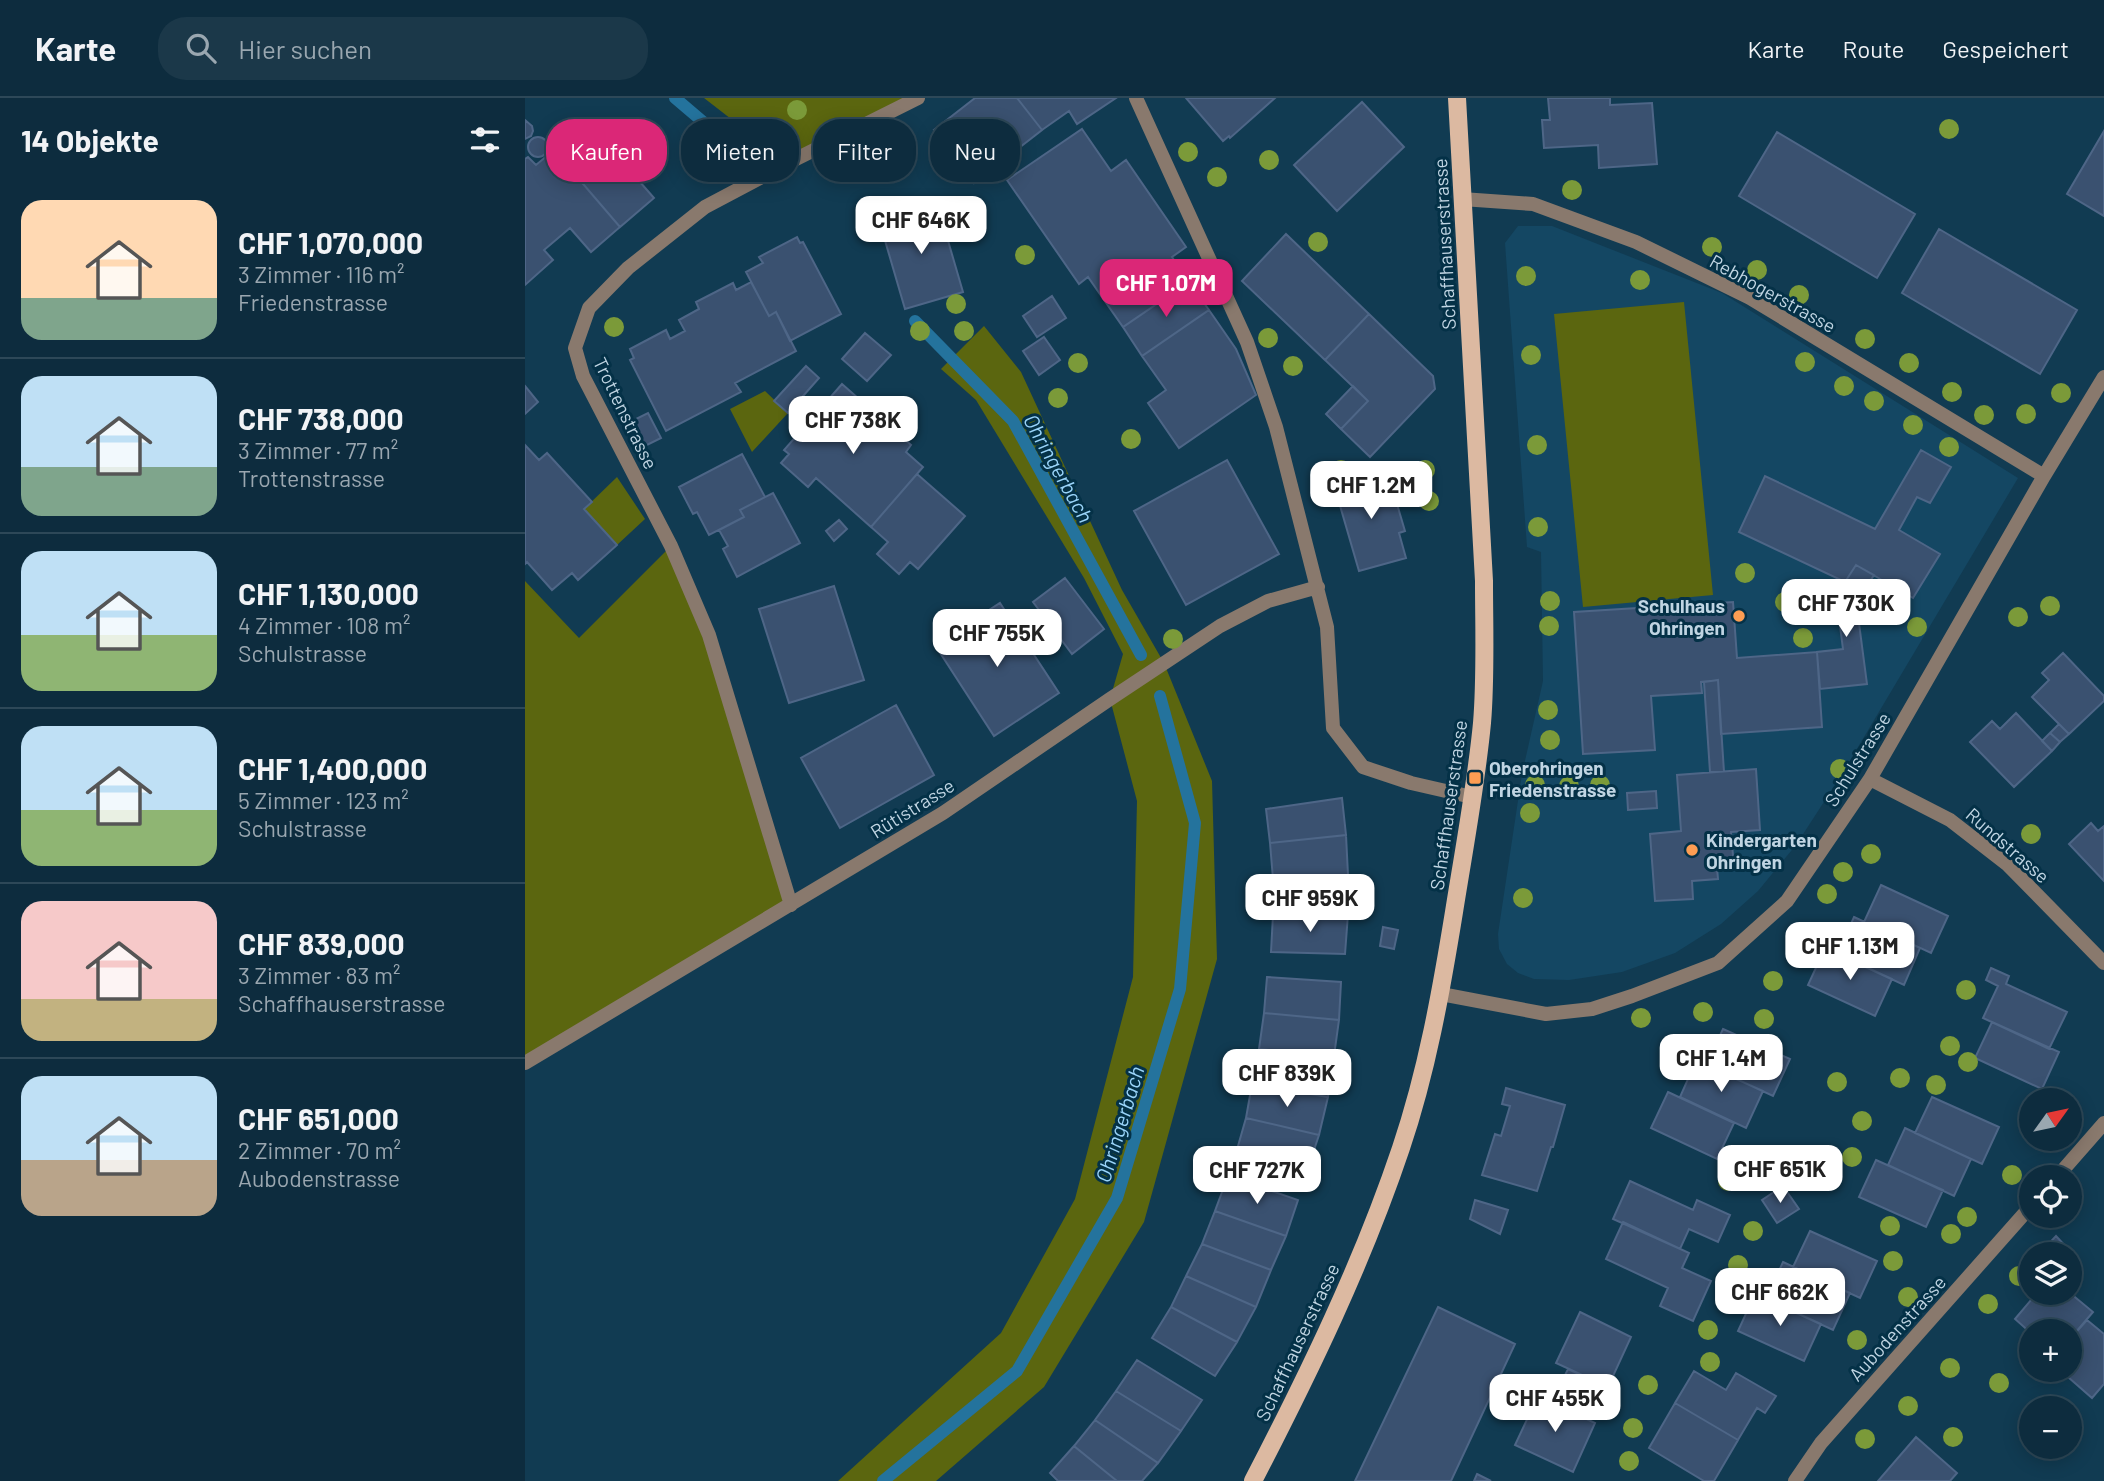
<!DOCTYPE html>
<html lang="de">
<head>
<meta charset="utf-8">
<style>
  :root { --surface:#0d2c3e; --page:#1b3849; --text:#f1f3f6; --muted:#9aa7b0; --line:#2d4858; --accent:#db2777 }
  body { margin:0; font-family:Barlow,sans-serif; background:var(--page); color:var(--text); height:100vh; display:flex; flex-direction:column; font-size:26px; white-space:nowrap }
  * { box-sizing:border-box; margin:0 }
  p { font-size:23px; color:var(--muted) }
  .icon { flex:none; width:38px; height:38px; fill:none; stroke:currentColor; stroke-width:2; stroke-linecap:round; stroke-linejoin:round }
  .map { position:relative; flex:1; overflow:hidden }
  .side { display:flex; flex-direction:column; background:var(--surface); width:525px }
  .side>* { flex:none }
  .banner { position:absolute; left:21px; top:21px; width:665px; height:63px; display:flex; gap:14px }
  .needle { width:46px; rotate:57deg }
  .buttons { position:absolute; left:1494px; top:990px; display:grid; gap:14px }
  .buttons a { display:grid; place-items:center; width:63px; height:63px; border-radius:50%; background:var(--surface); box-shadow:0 4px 18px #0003,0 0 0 2px var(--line); font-size:35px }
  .price { position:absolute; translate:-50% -60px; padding:0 16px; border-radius:14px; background:#fff; color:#222; font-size:23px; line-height:46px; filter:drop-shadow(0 2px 4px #0008) }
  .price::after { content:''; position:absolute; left:50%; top:42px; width:21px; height:16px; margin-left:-10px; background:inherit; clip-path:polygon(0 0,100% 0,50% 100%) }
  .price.active { background:var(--accent); color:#fff }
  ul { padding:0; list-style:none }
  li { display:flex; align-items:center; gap:21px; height:175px; padding:0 21px }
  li+li { border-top:2px solid var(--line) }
  li span { display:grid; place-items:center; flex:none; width:196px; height:140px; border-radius:21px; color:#555 }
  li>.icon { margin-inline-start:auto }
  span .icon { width:84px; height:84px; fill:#fffc; stroke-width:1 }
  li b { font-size:30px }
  h2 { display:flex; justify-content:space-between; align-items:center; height:84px; padding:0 21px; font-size:30px }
  .pill { padding:0 24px; border-radius:28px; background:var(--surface); box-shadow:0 4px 18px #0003,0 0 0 2px var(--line); font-size:24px; line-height:63px }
  .pill.active { background:var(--accent); color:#fff }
  header { display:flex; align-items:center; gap:42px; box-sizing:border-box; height:98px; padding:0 35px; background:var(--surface); border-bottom:2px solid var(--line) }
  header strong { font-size:33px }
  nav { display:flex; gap:38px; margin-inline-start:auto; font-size:24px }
  .search { width:490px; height:63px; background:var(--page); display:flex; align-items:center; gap:18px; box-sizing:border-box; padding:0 24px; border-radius:28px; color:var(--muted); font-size:26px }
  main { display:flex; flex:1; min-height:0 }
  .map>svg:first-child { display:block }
</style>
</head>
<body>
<header>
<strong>Karte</strong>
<div class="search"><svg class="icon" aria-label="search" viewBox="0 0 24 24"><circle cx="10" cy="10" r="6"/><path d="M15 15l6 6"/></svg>Hier suchen</div>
<nav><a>Karte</a><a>Route</a><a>Gespeichert</a></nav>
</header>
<main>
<section class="side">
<h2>14 Objekte<svg class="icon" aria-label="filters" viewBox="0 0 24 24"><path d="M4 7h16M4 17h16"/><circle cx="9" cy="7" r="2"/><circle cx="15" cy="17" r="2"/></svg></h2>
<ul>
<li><span style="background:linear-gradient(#ffd9b3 70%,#7fa58c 0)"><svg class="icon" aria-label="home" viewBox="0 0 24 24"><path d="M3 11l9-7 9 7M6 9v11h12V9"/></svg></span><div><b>CHF 1,070,000</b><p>3 Zimmer · 116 m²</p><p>Friedenstrasse</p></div></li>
<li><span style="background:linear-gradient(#bfe0f5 65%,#7fa58c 0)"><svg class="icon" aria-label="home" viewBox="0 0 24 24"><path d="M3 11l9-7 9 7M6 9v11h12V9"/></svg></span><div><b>CHF 738,000</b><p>3 Zimmer · 77 m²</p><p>Trottenstrasse</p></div></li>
<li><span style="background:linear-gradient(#bfe0f5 60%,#8fb573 0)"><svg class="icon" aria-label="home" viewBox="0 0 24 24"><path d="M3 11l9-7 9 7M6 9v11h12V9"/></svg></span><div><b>CHF 1,130,000</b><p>4 Zimmer · 108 m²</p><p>Schulstrasse</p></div></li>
<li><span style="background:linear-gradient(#bfe0f5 60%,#8fb573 0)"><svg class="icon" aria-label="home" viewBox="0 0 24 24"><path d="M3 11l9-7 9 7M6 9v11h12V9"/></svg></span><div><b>CHF 1,400,000</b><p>5 Zimmer · 123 m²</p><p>Schulstrasse</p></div></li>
<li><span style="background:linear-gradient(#f6c9c9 70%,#c2b280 0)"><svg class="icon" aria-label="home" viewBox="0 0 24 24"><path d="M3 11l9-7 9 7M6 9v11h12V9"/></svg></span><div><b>CHF 839,000</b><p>3 Zimmer · 83 m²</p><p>Schaffhauserstrasse</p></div></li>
<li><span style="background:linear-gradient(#bfe0f5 60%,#b9a48a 0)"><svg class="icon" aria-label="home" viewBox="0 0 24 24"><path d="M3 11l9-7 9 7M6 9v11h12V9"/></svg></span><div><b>CHF 651,000</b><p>2 Zimmer · 70 m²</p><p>Aubodenstrasse</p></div></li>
</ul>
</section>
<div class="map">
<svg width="1579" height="1383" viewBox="0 0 1579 1383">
  <rect width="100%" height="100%" fill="#113b52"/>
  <path fill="#144763" d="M993 128H1027L1197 195 1493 380 1317 676 1271 747 1233 793 1196 826 1150 855 1097 874 1044 882 1009 881 993 875 982 866 974 851 973 836 997 676 1018 583 1016 454 1002 449 980 145Z"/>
  <path fill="#5b660f" d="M179 0H393L263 65Z
    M1159 204 1188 497 1058 509 1029 216Z
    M459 228 496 274 597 492 639 565 687 683 692 861 619 1124 519 1289 411 1383H313L476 1235 550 1101 608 879 612 703 585 601 598 556 559 480 451 302 416 271Z
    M240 293 263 315 227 354 205 311Z
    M92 379 120 421 92 447 59 411Z
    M146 448 184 537 266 807 0 965V483L54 540Z"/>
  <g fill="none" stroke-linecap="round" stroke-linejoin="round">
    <path stroke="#24739d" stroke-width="12" d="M150 0 224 63
      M390 223 488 323 616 557
      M358 1383 492 1273 592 1100 655 891 670 725 635 598"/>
  </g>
  <path fill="#3a5170" stroke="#4e6687" stroke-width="2" d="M450 0H492L517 32 449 85 409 32Z
    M492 0H591L552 26 544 13 517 32Z
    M661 0H750L705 40 704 38 698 43Z
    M1023 0H1085V7L1127 5 1132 66 1074 70 1073 47 1019 50 1017 22H1025Z
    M837 4 879 49 812 113 769 67Z
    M0 22 7 28 8 33 6 38 0 41Z
    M557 31 586 73 601 62 661 149 647 159 664 184 598 229 563 179 554 186 482 82Z
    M51 33 83 70 94 60 129 100 95 129 29 52Z
    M1579 33V118L1542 96Z
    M1252 34 1390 116 1352 180 1214 98Z
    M3 49a10 10 0 1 1 20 0a10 10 0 1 1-20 0Z
    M29 52 95 129 66 154 45 130 19 152 28 162 0 187V61L3 59 11 67Z
    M412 105 438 194 380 211 354 122Z
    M1414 131 1552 212 1515 276 1377 195Z
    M761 136 844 216 800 262 717 183Z
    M272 139 275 145 278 144 316 216 265 243 251 214 244 218 221 174 238 165 234 159Z
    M226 184 244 218 251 214 271 253 210 285 216 294 141 333 105 262 109 260 105 251 141 232 145 241 160 233 154 222 174 211 171 204 208 185 211 192Z
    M664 184 684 212 617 258 598 229Z
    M527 198 541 220 512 239 498 218Z
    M684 212 711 251 731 297 654 350 623 305 641 292 617 258Z
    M844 216 908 278 910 291 845 359 816 331 843 303 800 262Z
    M340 235 366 257 342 283 317 261Z
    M519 239 535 262 514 277 498 253Z
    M281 268 294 280 263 315 249 303Z
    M317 286 386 347 381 354 398 369 346 429 291 380 283 389 256 365 264 356 259 352Z
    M0 288 13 304 0 316Z
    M828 288 843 303 816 331 801 316Z
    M123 315 136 340 120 348 107 323Z
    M0 347 14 362 22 355 67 404 59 411 92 447 53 482 47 475 27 492 2 464 0 466Z
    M1396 352 1426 369 1405 405 1392 399 1374 432 1415 456 1388 500 1331 467 1320 484 1214 434 1240 378 1350 431Z
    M217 356 240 399 215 412 219 419 184 437 172 414 168 416 154 389Z
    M702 362 754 456 661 507 609 413Z
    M856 374 863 398 869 396 880 433 874 435 881 460 834 473 809 387Z
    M392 376 440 418 393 471 385 464 374 476 352 456 363 444 346 429Z
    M248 395 275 445 212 479 198 451 203 448 194 432 219 419 215 412Z
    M314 422 322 431 309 443 301 433Z
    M1331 467 1349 477 1329 508 1332 510 1342 586 1295 591 1292 554 1318 551 1314 520 1306 515 1323 485 1320 484Z
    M540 480 579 531 547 556 508 504Z
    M309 488 339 582 264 605 234 511Z
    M1208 504 1212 560 1292 554 1297 629 1196 636 1193 582 1176 584 1177 595 1126 598 1130 652 1058 656 1049 514Z
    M475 505 534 595 469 638 410 547Z
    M1538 555 1579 598V603L1544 636 1507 599 1524 582 1517 575Z
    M1193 582 1199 674H1185L1179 584Z
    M371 607 409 677 315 730 276 660Z
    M1491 615 1527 653 1489 689 1445 644 1467 623 1475 631Z
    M1534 626 1544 636 1535 644 1525 635Z
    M1525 635 1535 644 1527 653 1517 643Z
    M1231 671 1235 732 1206 734 1209 769 1192 770 1193 781 1167 783 1168 801 1130 803 1125 736 1156 733 1152 677Z
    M1131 693 1132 710 1103 712 1102 695Z
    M817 700 821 737 745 745 741 711Z
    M1566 725 1573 733 1579 728V783L1544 746Z
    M821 737 823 777 748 781 745 745Z
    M823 777V816L748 817V781Z
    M1356 787 1423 818 1406 855 1339 824Z
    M823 816 820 856 746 854 748 817Z
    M1329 819 1395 850 1379 887 1312 856Z
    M858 829 873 832 869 851 855 848Z
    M1300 850 1367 881 1350 918 1283 887Z
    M1466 870 1484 878 1481 886 1542 914 1524 951 1458 920 1473 888 1461 882Z
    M742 879 816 884 814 922 739 915Z
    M739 915 814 922 809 958 734 951Z
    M1467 924 1534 954 1517 991 1450 960Z
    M1198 931 1265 961 1248 998 1181 967Z
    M734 951 809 958 803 999 727 986Z
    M1171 963 1238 993 1221 1030 1155 999Z
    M727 986 803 999 794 1037 721 1020Z
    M981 990 1040 1007 1028 1049H1026L1012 1093 957 1077 970 1036 976 1038 985 1008 977 1006Z
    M1143 994 1209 1025 1192 1061 1126 1030Z
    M1407 999 1474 1029 1457 1066 1390 1035Z
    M721 1020 794 1037 781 1076 711 1055Z
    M1380 1030 1446 1061 1429 1098 1363 1067Z
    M1351 1062 1418 1092 1401 1129 1334 1099Z
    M703 1078 773 1102 761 1138 690 1113Z
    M1105 1083 1168 1112 1172 1102 1205 1117 1193 1144 1164 1131 1155 1151 1088 1121Z
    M1258 1088 1274 1111 1252 1125 1237 1102Z
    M950 1102 983 1112 975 1136 945 1121Z
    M690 1113 761 1138 746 1172 677 1146Z
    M1098 1124 1164 1155 1157 1170 1186 1183 1168 1223 1135 1208 1143 1190 1081 1161Z
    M1285 1133 1352 1163 1335 1200 1268 1169Z
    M1531 1138 1543 1151 1538 1157H1519L1516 1154Z
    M677 1146 746 1172 731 1209 661 1178Z
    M1258 1164 1325 1195 1308 1232 1241 1201Z
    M661 1178 731 1209 712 1244 646 1209Z
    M1512 1195H1545L1568 1214 1545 1241V1234H1507V1236L1490 1221Z
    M1230 1196 1296 1226 1279 1263 1213 1233Z
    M646 1209 712 1244 690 1278 627 1240Z
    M913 1209 990 1246 926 1383H830Z
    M1055 1214 1106 1239 1083 1289 1031 1265Z
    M1562 1222 1579 1236V1286L1567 1300 1535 1272H1545V1241Z
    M612 1262 677 1302 656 1333 591 1293Z
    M1043 1271 1075 1286 1059 1320 1027 1304Z
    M1169 1273 1201 1292 1211 1275 1251 1298 1240 1315 1232 1310 1213 1342 1150 1305Z
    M591 1293 656 1333 633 1365 570 1322Z
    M1013 1298 1070 1325 1048 1374 990 1347Z
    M1150 1305 1213 1342 1189 1383H1179L1124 1350Z
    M570 1322 633 1365 617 1383H592L549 1348Z
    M1391 1339 1432 1375 1425 1383H1353Z
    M549 1348 592 1383H533L525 1375Z
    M952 1376 966 1383H949Z"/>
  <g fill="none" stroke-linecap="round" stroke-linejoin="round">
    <path stroke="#89796d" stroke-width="14" d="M611 0 722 244 751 329 802 529 808 630 838 669 886 685 947 699
      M937 101 1008 106 1111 144 1225 200 1519 378
      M1345 681 1425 722 1483 767 1579 865
      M266 807 184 537 146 448 58 278 50 250 64 210 103 170 180 109 263 65 393 0
      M916 896 1021 916 1067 911 1107 898 1193 865 1262 803 1345 681 1519 378 1579 279
      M0 965 418 715 585 601 695 528 743 503 793 489
      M1531 1080 1579 1025
      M1270 1383 1296 1345 1507 1107"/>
    <path stroke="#dcb9a1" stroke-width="18" d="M728 1383C784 1275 837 1166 876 1050 902 973 916 894 929 814 939 751 951 688 957 625 961 578 959 530 959 483L932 0"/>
  </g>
  <g fill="#7b9a39">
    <circle cx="272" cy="12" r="10"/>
    <circle cx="1424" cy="31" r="10"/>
    <circle cx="663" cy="54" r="10"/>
    <circle cx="744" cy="62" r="10"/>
    <circle cx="692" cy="79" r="10"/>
    <circle cx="1047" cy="92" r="10"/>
    <circle cx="793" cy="144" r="10"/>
    <circle cx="1187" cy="149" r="10"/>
    <circle cx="500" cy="157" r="10"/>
    <circle cx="1232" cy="172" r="10"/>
    <circle cx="1001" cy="178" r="10"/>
    <circle cx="1115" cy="182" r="10"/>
    <circle cx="1274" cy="197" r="10"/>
    <circle cx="431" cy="206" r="10"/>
    <circle cx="89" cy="229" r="10"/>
    <circle cx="395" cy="233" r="10"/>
    <circle cx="439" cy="233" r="10"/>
    <circle cx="743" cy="240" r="10"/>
    <circle cx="1340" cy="241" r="10"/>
    <circle cx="1006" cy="257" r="10"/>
    <circle cx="1280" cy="264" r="10"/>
    <circle cx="553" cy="265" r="10"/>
    <circle cx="1384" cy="265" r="10"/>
    <circle cx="768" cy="268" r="10"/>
    <circle cx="1319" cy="288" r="10"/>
    <circle cx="1427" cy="294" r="10"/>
    <circle cx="1536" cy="295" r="10"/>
    <circle cx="533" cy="300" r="10"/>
    <circle cx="1349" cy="303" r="10"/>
    <circle cx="1501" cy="316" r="10"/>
    <circle cx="1459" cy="317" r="10"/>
    <circle cx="1388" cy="327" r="10"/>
    <circle cx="606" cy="341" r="10"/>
    <circle cx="1012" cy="347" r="10"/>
    <circle cx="1424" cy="349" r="10"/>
    <circle cx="816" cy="372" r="10"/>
    <circle cx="900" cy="372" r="10"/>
    <circle cx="878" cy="390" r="10"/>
    <circle cx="904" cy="403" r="10"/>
    <circle cx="1013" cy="429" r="10"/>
    <circle cx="1220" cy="475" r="10"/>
    <circle cx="1298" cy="501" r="10"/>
    <circle cx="1025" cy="503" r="10"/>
    <circle cx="1260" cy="504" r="10"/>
    <circle cx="1525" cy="508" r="10"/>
    <circle cx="1493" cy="519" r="10"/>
    <circle cx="1024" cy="528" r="10"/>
    <circle cx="1392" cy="529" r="10"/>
    <circle cx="1278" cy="540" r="10"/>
    <circle cx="648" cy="541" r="10"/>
    <circle cx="1023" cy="612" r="10"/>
    <circle cx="1025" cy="642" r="10"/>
    <circle cx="1315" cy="671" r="10"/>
    <circle cx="1010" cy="687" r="10"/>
    <circle cx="1075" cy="687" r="10"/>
    <circle cx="1044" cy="688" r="10"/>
    <circle cx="1005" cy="715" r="10"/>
    <circle cx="1506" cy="736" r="10"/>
    <circle cx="1346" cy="756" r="10"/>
    <circle cx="1318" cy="774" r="10"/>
    <circle cx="1302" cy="796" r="10"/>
    <circle cx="998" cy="800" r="10"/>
    <circle cx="1248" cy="883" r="10"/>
    <circle cx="1441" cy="892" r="10"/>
    <circle cx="1178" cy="914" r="10"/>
    <circle cx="1116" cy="920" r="10"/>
    <circle cx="1239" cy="921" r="10"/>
    <circle cx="1425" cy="948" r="10"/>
    <circle cx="1443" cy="964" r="10"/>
    <circle cx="1375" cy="980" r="10"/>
    <circle cx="1312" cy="984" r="10"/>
    <circle cx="1411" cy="987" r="10"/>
    <circle cx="1337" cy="1023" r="10"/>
    <circle cx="1327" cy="1059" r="10"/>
    <circle cx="1255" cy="1077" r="10"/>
    <circle cx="1487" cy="1077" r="10"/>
    <circle cx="1285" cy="1081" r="10"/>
    <circle cx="1203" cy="1083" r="10"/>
    <circle cx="1442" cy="1119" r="10"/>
    <circle cx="1365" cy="1128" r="10"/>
    <circle cx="1228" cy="1133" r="10"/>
    <circle cx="1426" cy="1136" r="10"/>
    <circle cx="1368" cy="1163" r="10"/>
    <circle cx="1213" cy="1167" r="10"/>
    <circle cx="1494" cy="1178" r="10"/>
    <circle cx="1383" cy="1199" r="10"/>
    <circle cx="1463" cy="1206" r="10"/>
    <circle cx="1183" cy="1232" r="10"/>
    <circle cx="1332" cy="1242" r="10"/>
    <circle cx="1185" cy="1264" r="10"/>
    <circle cx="1425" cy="1270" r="10"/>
    <circle cx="1474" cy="1285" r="10"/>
    <circle cx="1123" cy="1287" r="10"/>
    <circle cx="1383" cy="1308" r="10"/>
    <circle cx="1108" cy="1330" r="10"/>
    <circle cx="1428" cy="1339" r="10"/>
    <circle cx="1340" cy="1341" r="10"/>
    <circle cx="1104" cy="1363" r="10"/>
  </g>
  <g fill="#fc9d53" stroke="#043147" stroke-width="2.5">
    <circle cx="1214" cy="518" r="7"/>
    <rect x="943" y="673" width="14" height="14" rx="3.5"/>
    <circle cx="1167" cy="752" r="7"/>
  </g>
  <g text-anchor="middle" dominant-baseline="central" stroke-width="6" stroke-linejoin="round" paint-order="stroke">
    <g font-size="19" fill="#c0d5e3" stroke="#043147">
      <text transform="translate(919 146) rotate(-93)">Schaffhauserstrasse</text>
      <text transform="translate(1248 195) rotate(29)">Rebhogerstrasse</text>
      <text transform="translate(101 315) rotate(64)">Trottenstrasse</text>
      <text transform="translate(1332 661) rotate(-58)">Schulstrasse</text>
      <text transform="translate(923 707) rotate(-82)">Schaffhauserstrasse</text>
      <text transform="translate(387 710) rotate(-32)">Rütistrasse</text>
      <text transform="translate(1483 747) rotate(41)">Rundstrasse</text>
      <text transform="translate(1372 1230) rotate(-48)">Aubodenstrasse</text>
      <text transform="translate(772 1244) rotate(-65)">Schaffhauserstrasse</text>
    </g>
    <g font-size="19" font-weight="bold" fill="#c0d5e3" stroke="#043147" text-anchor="start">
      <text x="1200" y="507" text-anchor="end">Schulhaus<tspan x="1200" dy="22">Ohringen</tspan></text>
      <text x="964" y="669">Oberohringen<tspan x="964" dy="22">Friedenstrasse</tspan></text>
      <text x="1181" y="741">Kindergarten<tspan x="1181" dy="22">Ohringen</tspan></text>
    </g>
    <g font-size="21" font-style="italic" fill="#9ad4f9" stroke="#043147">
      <text transform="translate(534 370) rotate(61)">Ohringerbach</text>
      <text transform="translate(594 1026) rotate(-73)">Ohringerbach</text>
    </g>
  </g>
</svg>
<div class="buttons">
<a><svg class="needle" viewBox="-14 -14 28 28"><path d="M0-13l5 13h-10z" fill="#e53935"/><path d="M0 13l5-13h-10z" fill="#9aa7b0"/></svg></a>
<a><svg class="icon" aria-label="locate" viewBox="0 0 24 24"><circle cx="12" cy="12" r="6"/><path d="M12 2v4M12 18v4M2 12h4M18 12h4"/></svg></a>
<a><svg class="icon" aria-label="layers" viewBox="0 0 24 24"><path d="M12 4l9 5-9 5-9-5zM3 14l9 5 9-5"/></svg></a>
<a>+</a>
<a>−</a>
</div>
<b class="price" style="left:396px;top:158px">CHF 646K</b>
<b class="price active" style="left:641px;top:221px">CHF 1.07M</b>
<b class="price" style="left:328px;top:358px">CHF 738K</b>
<b class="price" style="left:846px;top:423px">CHF 1.2M</b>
<b class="price" style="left:1321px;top:541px">CHF 730K</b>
<b class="price" style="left:472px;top:571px">CHF 755K</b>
<b class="price" style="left:785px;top:836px">CHF 959K</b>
<b class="price" style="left:1325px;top:884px">CHF 1.13M</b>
<b class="price" style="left:1196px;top:996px">CHF 1.4M</b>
<b class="price" style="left:762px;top:1011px">CHF 839K</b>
<b class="price" style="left:1255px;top:1107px">CHF 651K</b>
<b class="price" style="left:732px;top:1108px">CHF 727K</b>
<b class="price" style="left:1255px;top:1230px">CHF 662K</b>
<b class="price" style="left:1030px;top:1336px">CHF 455K</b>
<div class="banner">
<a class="pill active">Kaufen</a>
<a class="pill">Mieten</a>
<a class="pill">Filter</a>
<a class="pill">Neu</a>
</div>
</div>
</main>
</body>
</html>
